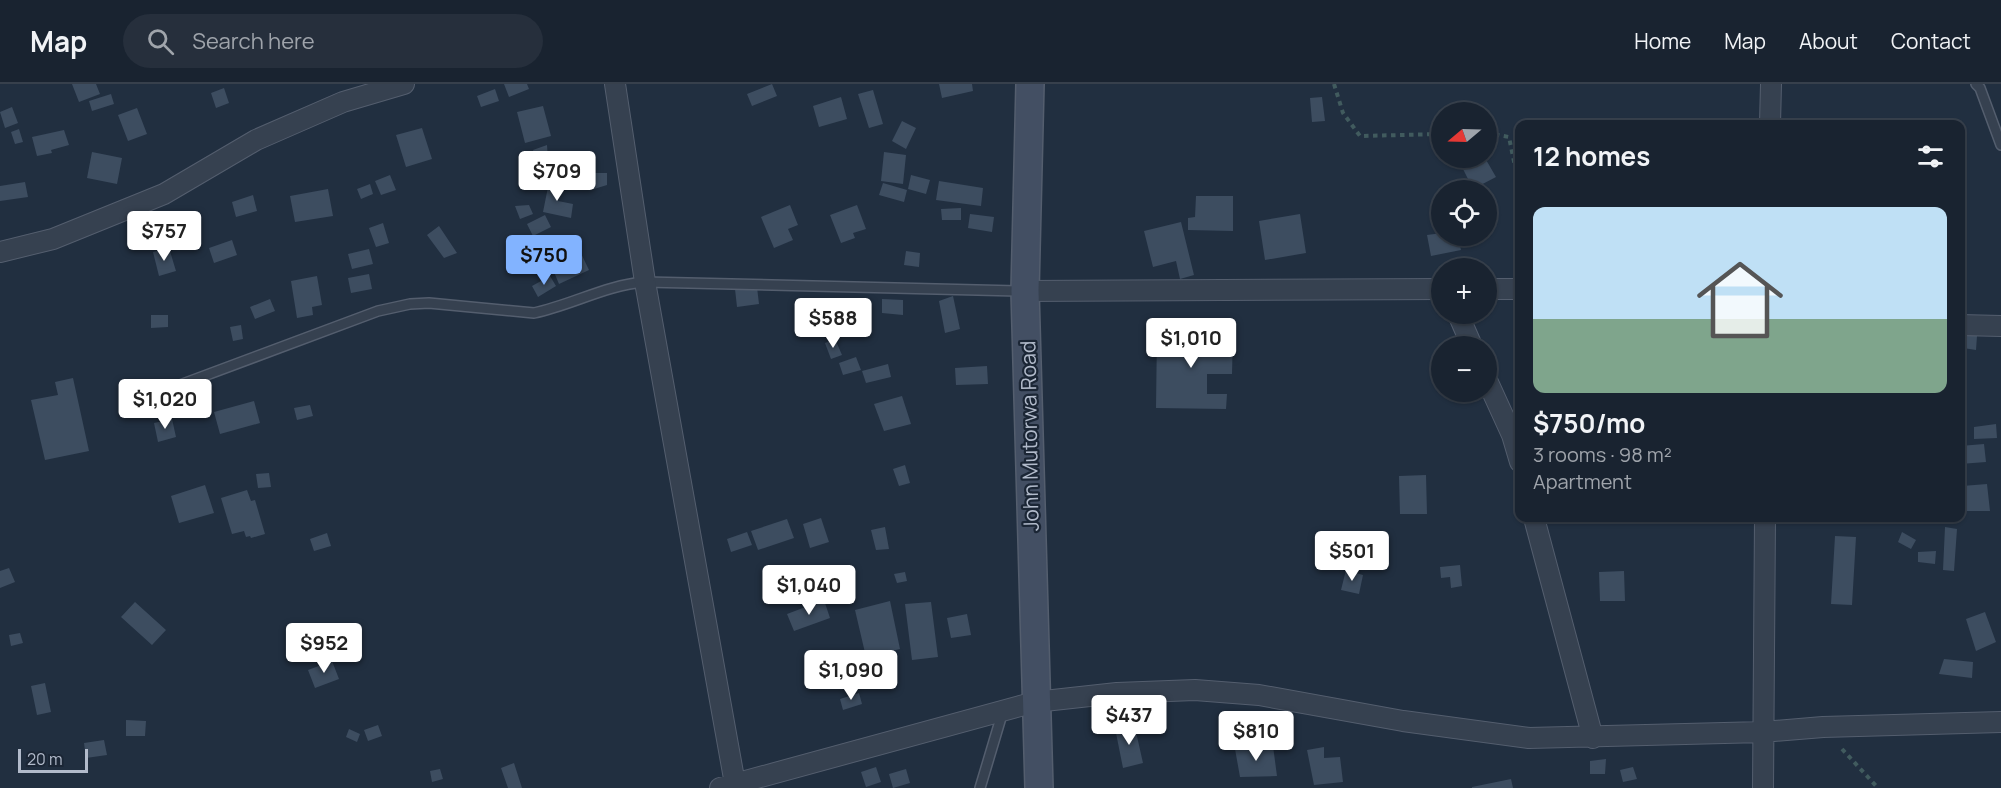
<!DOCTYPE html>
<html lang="en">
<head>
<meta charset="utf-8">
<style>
  :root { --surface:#192330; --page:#262f3c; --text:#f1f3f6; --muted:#9fa4ab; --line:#37404c; --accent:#82b3ff }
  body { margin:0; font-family:Manrope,sans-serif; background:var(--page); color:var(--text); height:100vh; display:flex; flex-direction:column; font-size:22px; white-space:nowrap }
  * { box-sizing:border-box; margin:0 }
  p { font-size:20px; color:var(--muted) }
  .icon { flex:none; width:33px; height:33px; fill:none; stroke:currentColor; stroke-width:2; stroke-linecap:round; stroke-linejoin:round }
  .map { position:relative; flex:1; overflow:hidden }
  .panel { position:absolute; left:1515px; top:36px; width:450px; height:402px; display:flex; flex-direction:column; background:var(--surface); border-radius:12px; box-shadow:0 2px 4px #0004,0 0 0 2px var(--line) }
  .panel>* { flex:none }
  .needle { width:39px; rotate:251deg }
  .controls { position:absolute; left:1431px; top:18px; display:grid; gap:12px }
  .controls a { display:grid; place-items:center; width:66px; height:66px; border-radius:50%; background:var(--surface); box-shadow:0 2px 4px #0004,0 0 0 2px var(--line); font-size:30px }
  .scale { position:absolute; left:18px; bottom:15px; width:70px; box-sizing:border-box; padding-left:6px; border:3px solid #b2bbcb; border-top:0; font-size:16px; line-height:21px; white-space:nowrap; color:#b2bbcb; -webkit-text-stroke:4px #1b2635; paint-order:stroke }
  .price { position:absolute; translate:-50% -51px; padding:0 14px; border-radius:6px; background:#fff; color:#222; font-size:20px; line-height:39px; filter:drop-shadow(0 2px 3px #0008) }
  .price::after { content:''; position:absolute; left:50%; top:36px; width:18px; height:14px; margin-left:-9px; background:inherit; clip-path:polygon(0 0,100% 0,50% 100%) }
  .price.active { background:var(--accent); color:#111 }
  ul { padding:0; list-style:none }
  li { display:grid; align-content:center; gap:12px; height:318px; padding:0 18px }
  li span { display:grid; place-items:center; height:186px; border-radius:12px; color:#555 }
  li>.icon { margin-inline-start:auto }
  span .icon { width:108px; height:108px; fill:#fffc; stroke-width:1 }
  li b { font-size:26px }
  h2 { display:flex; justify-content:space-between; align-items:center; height:72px; padding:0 18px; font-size:26px }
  header { display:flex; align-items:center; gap:36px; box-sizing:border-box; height:84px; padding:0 30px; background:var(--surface); border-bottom:2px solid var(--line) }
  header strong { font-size:28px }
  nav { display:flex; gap:33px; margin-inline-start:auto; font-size:21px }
  .search { width:420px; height:54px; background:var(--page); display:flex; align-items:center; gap:15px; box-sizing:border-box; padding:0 21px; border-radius:33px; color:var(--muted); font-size:22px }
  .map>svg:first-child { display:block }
</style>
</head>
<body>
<header>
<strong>Map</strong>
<div class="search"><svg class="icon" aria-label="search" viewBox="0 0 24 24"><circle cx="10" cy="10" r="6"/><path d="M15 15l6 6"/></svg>Search here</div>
<nav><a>Home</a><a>Map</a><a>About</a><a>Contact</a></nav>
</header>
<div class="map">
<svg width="2001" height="704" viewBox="0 0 2001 704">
  <rect width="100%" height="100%" fill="#212f40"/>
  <path fill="#3d4d60" d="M72 0H96L100 10 79 18Z
    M504 0H527L529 5 509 13Z
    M772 0 777 12 752 22 747 10Z
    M939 0H972L973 7 942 14Z
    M224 4 229 19 216 24 211 9Z
    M495 5 499 17 481 23 477 12Z
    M873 6 883 40 869 44 858 10Z
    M111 10 114 20 92 27 89 17Z
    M841 13 847 35 819 43 813 22Z
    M1322 13 1325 37 1312 38 1310 14Z
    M543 22 551 52 525 59 517 28Z
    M12 23 18 39 5 44 0 28Z
    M137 24 147 50 128 57 118 31Z
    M902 37 916 44 906 65 892 57Z
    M422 44 432 75 406 83 396 51Z
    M19 45 23 58 15 60 11 48Z
    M64 46 69 61 51 66 52 69 37 72 32 53Z
    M547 61 548 76 537 83 533 66Z
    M92 68 122 74 117 100 87 94Z
    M884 68 906 71 903 100 881 97Z
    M1465 74H1485L1496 93 1473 105 1459 77Z
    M537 83 542 93 525 101 520 90Z
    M578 84 580 95 567 97 566 85Z
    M594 89H607V101L594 105Z
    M390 91 396 106 381 111 375 97Z
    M911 91 930 96 926 110 908 105Z
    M939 97 983 104 981 122 936 116Z
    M25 98 28 113 0 117V102Z
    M549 98 561 101 558 117 573 120 571 134 543 128Z
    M883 99 907 106 904 118 879 111Z
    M370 100 373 110 361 115 357 105Z
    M328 105 333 132 295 138 290 112Z
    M253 111 257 127 236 133 232 118Z
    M1196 112H1233V147L1188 146V134L1195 133Z
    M529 121 533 130 520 135 515 122Z
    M790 121 798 141 788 145 793 156 774 164 761 133Z
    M857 121 866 145 853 149 855 154 841 159 830 131Z
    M961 124V136H942L941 125Z
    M970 130 994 133 992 148 968 144Z
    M1300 130 1306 169 1265 176 1259 137Z
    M545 131 551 143 533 152 527 140Z
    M1181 138 1194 191 1180 195 1176 177 1153 183 1144 147Z
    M383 139 389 159 376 163 369 144Z
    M439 142 457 169 444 174 427 151Z
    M1442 149V152H1458L1461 166 1431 172 1427 151Z
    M232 156 237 171 214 179 209 164Z
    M578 163 589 186 559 200 549 176Z
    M169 164 176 187 159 192 153 168Z
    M369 165 373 180 352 185 348 170Z
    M906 167 920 169 919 183 904 181Z
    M369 190 372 205 351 209 348 194Z
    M317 192 322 221 312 223 313 231 297 234 291 197Z
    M550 192 556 202 538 213 532 202Z
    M757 203 759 220 737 223 735 205Z
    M953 212 960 245 945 249 939 217Z
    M270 215 275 227 255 235 250 223Z
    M882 215 903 216V231L882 229Z
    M151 231H168V243L151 244Z
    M241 241 243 255 233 257 230 243Z
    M1157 248 1233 250 1232 290H1207V310H1227L1226 325 1156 324Z
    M1964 251 1977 252 1976 266 1963 264Z
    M835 255 842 271 831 275 825 259Z
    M856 273 861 286 843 291 839 279Z
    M888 280 891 293 866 299 862 287Z
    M987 282 988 300 956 301 955 284Z
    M73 294 89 367 45 376 31 316 58 311 55 298Z
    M902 312 911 340 884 347 874 320Z
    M254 317 260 339 220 350 214 328Z
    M310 321 313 332 297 336 294 324Z
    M172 335 176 353 158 358 154 339Z
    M1996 340 1997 354 1974 355V343Z
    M1984 360 1986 378 1960 380V362Z
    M905 381 910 399 899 402 893 385Z
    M269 389 271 403 258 404 256 390Z
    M1426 391 1427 430H1400L1399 392Z
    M1987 400 1990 427H1963L1962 402Z
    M205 401 214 429 179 439 171 412Z
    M247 406 251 417 255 416 265 450 251 454 250 452 246 453 244 447 232 450 221 414Z
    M821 434 829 458 810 464 803 440Z
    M787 435 794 454 758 466 751 447Z
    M885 443 889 465 876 466 871 446Z
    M1945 443 1957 445 1954 487 1943 486Z
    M747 448 752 461 731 468 727 455Z
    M1902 448 1916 456 1911 465 1898 458Z
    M327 449 331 462 314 467 310 455Z
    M1835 452 1856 453 1852 521 1831 520Z
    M1936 467 1935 480 1918 478V468Z
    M1460 481 1462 502 1451 504 1450 493 1441 494 1440 483Z
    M9 484 15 498 0 504V487Z
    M1346 486 1363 491 1359 510 1341 506Z
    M1624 487 1625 517H1600L1599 488Z
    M905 488 907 497 897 499 894 490Z
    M783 495 786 507 775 510 773 499Z
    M824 516 830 534 794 547 787 530Z
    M890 517 900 565 866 573 855 526Z
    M135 518 166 546 152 561 121 533Z
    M931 518 938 573 912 576 905 520Z
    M1985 528 1996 558 1976 567 1966 535Z
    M967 530 971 551 951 554 947 534Z
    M302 541 312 560 299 567 289 548Z
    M20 549 23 559 11 562 9 551Z
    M1944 575 1973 578 1972 594 1939 590Z
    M332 577 339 595 315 604 308 586Z
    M45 599 51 628 37 631 31 602Z
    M859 609 862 620 843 626 840 615Z
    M126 636 146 637 145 652H126Z
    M1134 639 1143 679 1123 684 1115 644Z
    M378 641 382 652 368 657 364 646Z
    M349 645 360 650 357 658 346 653Z
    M104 656 107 671 86 674 84 659Z
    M1273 662 1277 692 1240 693 1235 665Z
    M1324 663V674L1340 673 1343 698 1314 701 1307 666Z
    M1606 675 1605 690H1590V677Z
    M514 679 522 704H508L501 684Z
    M876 683 881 698 866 703 861 688Z
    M1633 683 1637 695 1623 698 1620 686Z
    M440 685 443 695 432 698 430 687Z
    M906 685 910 699 893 704 889 690Z
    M1511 695 1513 704H1472V703Z"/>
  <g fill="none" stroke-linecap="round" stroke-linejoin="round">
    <defs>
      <path id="lane" d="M1976 0 1980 4 2001 61
        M153 311 378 227 410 220 429 219 534 229C572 221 606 201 645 198L1023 207
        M980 704 1003 627"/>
      <path id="street" d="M615 0 645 198 735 700
        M1770 40 1771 0
        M0 168 53 155 164 110 256 56 343 18 404 0
        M1486 205H1520
        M1025 207 1442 205
        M1458 230 1472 262
        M1960 241 2001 242
        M1486 294 1512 351 1520 378
        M1534 434 1593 654
        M720 704 1035 618 1117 609 1195 606 1259 611 1403 637 1529 654 1763 648 1823 643 2001 638
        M1763 704 1765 434"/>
      <path id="secondary" d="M1030 0 1025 207 1039 704"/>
    </defs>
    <use href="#lane" stroke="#545e6e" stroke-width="12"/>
    <use href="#street" stroke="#545e6e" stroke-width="22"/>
    <use href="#secondary" stroke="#545e6e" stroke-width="30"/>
    <path stroke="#415b5e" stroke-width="4" stroke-dasharray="4.5 4.5" stroke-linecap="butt" d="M1334 0 1343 29 1360 52 1442 50
      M1486 49 1509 53 1520 107
      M1842 665 1878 704"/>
    <use href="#lane" stroke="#364150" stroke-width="9"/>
    <use href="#street" stroke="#364150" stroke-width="20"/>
    <use href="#secondary" stroke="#434f63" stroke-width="27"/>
  </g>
  <g text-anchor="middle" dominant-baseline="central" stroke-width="4.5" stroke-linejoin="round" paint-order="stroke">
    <g font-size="21" fill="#b2bbcb" stroke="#1b2635">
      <text transform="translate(1029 352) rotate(-91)">John Mutorwa Road</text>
    </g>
  </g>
</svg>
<div class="controls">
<a><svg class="needle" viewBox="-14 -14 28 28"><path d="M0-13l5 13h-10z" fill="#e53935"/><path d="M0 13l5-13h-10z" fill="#9fa4ab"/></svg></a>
<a><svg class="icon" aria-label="locate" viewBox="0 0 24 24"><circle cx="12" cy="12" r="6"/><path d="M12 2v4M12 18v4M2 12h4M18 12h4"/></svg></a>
<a>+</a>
<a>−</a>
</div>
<div class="scale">20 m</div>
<b class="price" style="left:557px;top:118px">$709</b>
<b class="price" style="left:164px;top:178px">$757</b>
<b class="price active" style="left:544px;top:202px">$750</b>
<b class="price" style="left:833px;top:265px">$588</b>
<b class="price" style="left:1191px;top:285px">$1,010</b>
<b class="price" style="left:165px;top:346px">$1,020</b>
<b class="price" style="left:1352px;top:498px">$501</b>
<b class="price" style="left:809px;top:532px">$1,040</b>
<b class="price" style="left:324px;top:590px">$952</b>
<b class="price" style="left:851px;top:617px">$1,090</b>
<b class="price" style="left:1129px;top:662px">$437</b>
<b class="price" style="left:1256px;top:678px">$810</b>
<section class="panel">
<h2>12 homes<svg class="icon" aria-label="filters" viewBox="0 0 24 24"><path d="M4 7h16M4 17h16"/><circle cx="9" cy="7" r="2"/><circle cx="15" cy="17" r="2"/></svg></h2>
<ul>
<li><span style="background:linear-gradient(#bfe0f5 60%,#7fa58c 0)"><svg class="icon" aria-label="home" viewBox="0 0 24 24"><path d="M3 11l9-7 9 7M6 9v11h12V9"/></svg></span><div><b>$750/mo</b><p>3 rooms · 98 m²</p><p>Apartment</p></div></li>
</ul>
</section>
</div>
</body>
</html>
